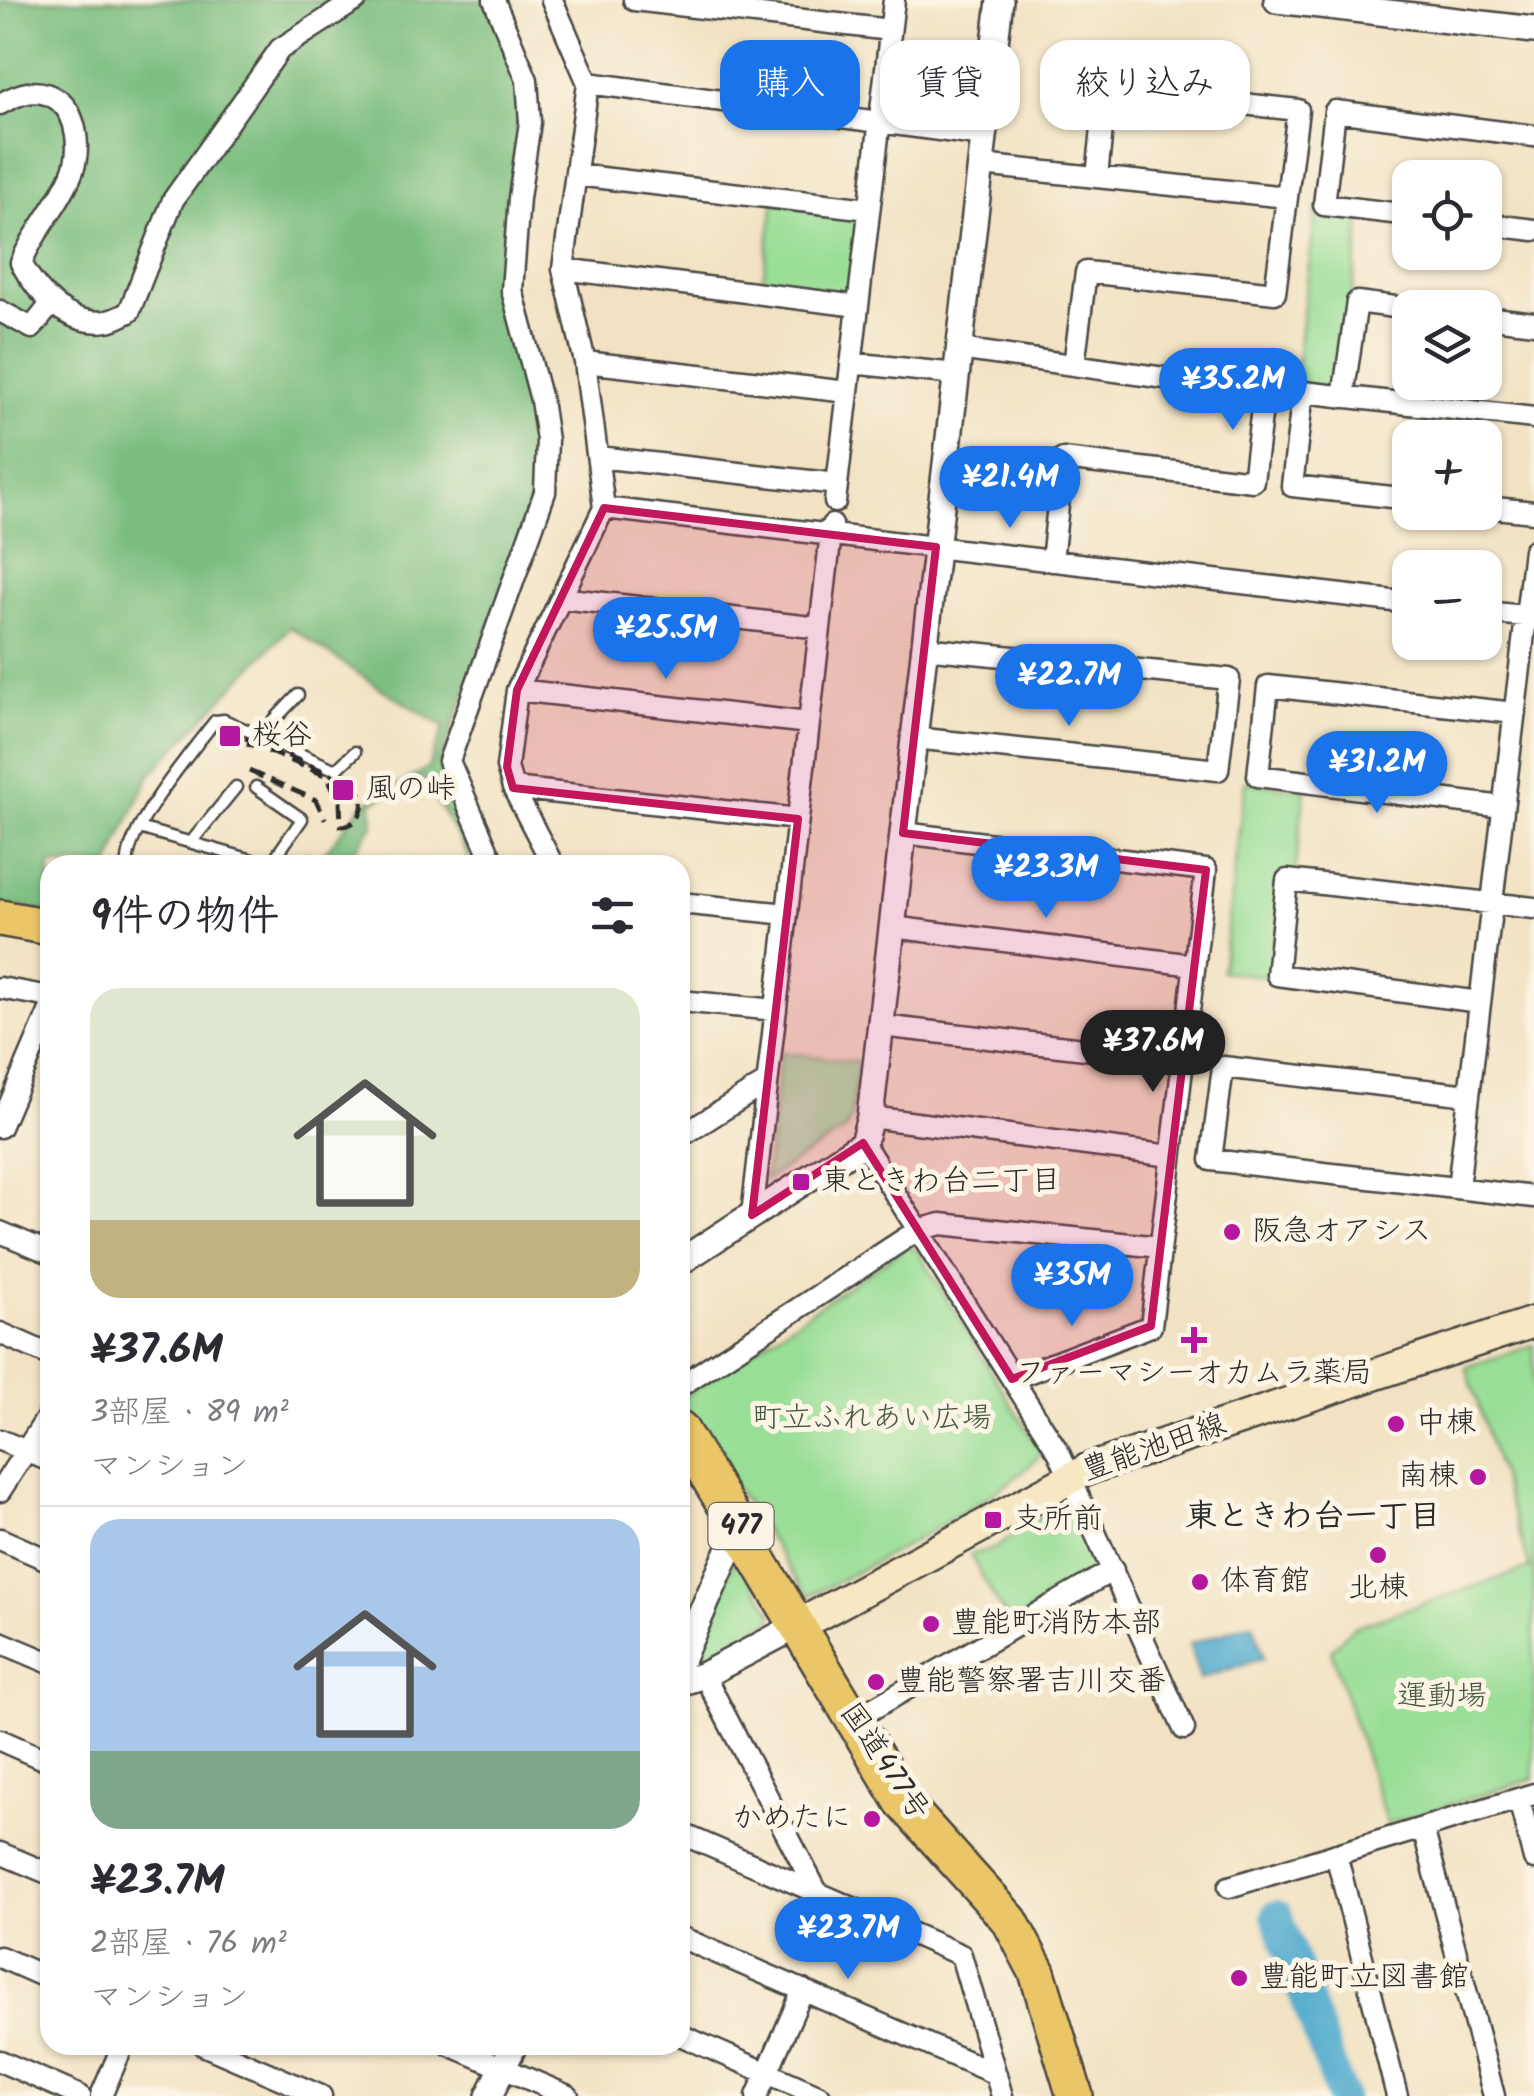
<!DOCTYPE html>
<html lang="ja">
<head>
<meta charset="utf-8">
<style>
  :root { --surface:#fff; --page:#f2f2f3; --text:#2b2b33; --muted:#7c7c81; --line:#e1e1e2; --accent:#1a73e8 }
  body { margin:0; font-family:Kalam,"Klee One",sans-serif; background:var(--page); color:var(--text); height:100vh; display:flex; flex-direction:column; font-size:38px; white-space:nowrap }
  * { box-sizing:border-box; margin:0 }
  p { font-size:32px; color:var(--muted) }
  .icon { flex:none; width:55px; height:55px; fill:none; stroke:currentColor; stroke-width:2; stroke-linecap:round; stroke-linejoin:round }
  .map { position:relative; flex:1; overflow:hidden }
  .side { position:absolute; left:40px; top:855px; width:650px; height:1200px; display:flex; flex-direction:column; background:var(--surface); border-radius:30px; box-shadow:0 2px 8px #0004 }
  .side>* { flex:none }
  .guide { position:absolute; left:720px; top:40px; width:662px; height:90px; display:flex; gap:20px }
  .tools { position:absolute; left:1392px; top:160px; display:grid; gap:20px }
  .tools a { display:grid; place-items:center; width:110px; height:110px; border-radius:20px; background:var(--surface); box-shadow:0 2px 8px #0004; font-size:50px }
  .price { position:absolute; translate:-50% -85px; padding:0 22px; border-radius:35px; background:var(--accent); color:#fff; font-size:32px; line-height:65px; filter:drop-shadow(0 2px 5px #0008) }
  .price::after { content:''; position:absolute; left:50%; top:60px; width:30px; height:22px; margin-left:-15px; background:inherit; clip-path:polygon(0 0,100% 0,50% 100%) }
  .price.current { background:#222; color:#fff }
  ul { padding:0; list-style:none }
  li { display:grid; align-content:center; gap:20px; height:530px; padding:0 50px }
  li+li { border-top:2px solid var(--line) }
  li span { display:grid; place-items:center; height:310px; border-radius:30px; color:#555 }
  li>.icon { margin-inline-start:auto }
  span .icon { width:180px; height:180px; fill:#fffc; stroke-width:1 }
  li b { font-size:42px }
  h2 { display:flex; justify-content:space-between; align-items:center; height:120px; padding:0 50px; font-size:42px }
  .pill { padding:0 35px; border-radius:30px; background:var(--surface); box-shadow:0 2px 8px #0004; font-size:35px; line-height:90px }
  .pill.current { background:var(--accent); color:#fff }
  .map>svg:first-child { display:block }
</style>
</head>
<body>
<div class="map">
<svg width="1534" height="2096" viewBox="0 0 1534 2096">
  <rect width="100%" height="100%" fill="#fcf5e5"/>
  <filter id="ink" filterUnits="userSpaceOnUse"><feTurbulence type="fractalNoise" baseFrequency=".01" numOctaves="2"/><feDisplacementMap in="SourceGraphic" scale="20" xChannelSelector="R" yChannelSelector="G"/><feConvolveMatrix kernelMatrix="1 2 1 2 8 2 1 2 1" color-interpolation-filters="sRGB"/></filter>
  <filter id="wash" filterUnits="userSpaceOnUse"><feTurbulence type="fractalNoise" baseFrequency=".0048" numOctaves="4" result="noise"/><feDisplacementMap in="SourceGraphic" scale="40" xChannelSelector="R" yChannelSelector="G"/><feGaussianBlur stdDeviation="2.25" result="paint"/><feColorMatrix in="noise" values="0 0 0 0 0 0 0 0 0 0 0 0 0 0 0 0 0 1.4 0 .05"/><feComposite in="paint" operator="in"/></filter>
  <g filter="url(#wash)">
    <rect width="100%" height="100%" fill="#f2e2c3"/>
    <path fill="#99de96" stroke="#628460" stroke-width="2.5" d="M774 202 857 212 864 221 855 288 844 295 762 285Z
      M1316 209 1362 215 1341 382 1331 389 1294 384Z
      M1245 782 1305 789 1295 873 1269 977 1222 971Z
      M781 1052 858 1062 851 1119 844 1131 765 1180Z
      M908 1246 918 1251 1041 1453C1019 1488 851 1577 807 1596L687 1412 683 1397Z
      M1534 1345V1779L1387 1824 1331 1650 1353 1627 1530 1568 1466 1367Z
      M1061 1501 1074 1505 1099 1564 1093 1576 1009 1623 970 1555 996 1548Z
      M737 1557 773 1613 771 1621 695 1662 688 1652Z"/>
    <path fill="#7abd7f" stroke="#527455" stroke-width="2.5" d="M0 0H490L522 79 503 294 533 400 541 453 537 499 439 764 482 848 469 857 423 778 372 803 373 825 353 853 365 865H315L362 805 428 768 444 727 377 686 290 627 150 775 118 843 111 865H50V912L0 905Z"/>
    <path fill="#51abce" stroke="#3e6b7c" stroke-width="2.5" d="M1253 1623 1264 1658 1200 1679 1189 1644Z"/>
    <g fill="none" stroke-linecap="round" stroke-linejoin="round">
      <path stroke="#51abce" stroke-width="32" d="M1277 1916 1341 2096"/>
    </g>
  </g>
  <g filter="url(#ink)">
    <g fill="none" stroke-linecap="round" stroke-linejoin="round">
      <defs>
        <path id="service" d="M259 736 298 695
          M139 828 270 865 302 819 256 787
          M192 841 236 787
          M128 865C123 833 194 748 215 721L224 720 336 770 355 752"/>
        <path id="minor" d="M552 0 588 83 563 269 585 362 604 508 517 690 507 767 513 788 553 865
          M634 0 890 30
          M588 83 984 136
          M0 104C20 93 38 86 58 100 78 115 81 151 72 173 59 205 34 231 21 263 37 293 68 327 107 321 114 320 123 315 129 312L173 200 280 49 356 0
          M981 165 1287 197
          M576 175 869 209
          M1410 215 1324 205 1335 111 1534 136
          M1485 224 1534 230
          M563 269 858 306
          M0 311 32 328 51 304
          M1485 317 1534 323
          M959 349 1264 392 1253 481 1063 459 1052 561
          M585 362 848 392
          M851 363 956 374
          M1074 365 1086 272 1275 293 1298 110 1106 89 1097 177
          M1343 397 1357 302 1410 309
          M598 457 837 484
          M1410 499 1292 486 1303 392 1534 418
          M835 502 894 0
          M1485 507 1534 512
          M604 508 1410 603
          M561 598 820 628
          M1485 612 1534 617
          M517 690 809 723
          M914 738 1218 770 1229 679 924 648
          M513 788 798 819
          M1503 807 1258 776 1268 686 1515 713
          M903 833 1206 870 1151 1326 1012 1379
          M494 865 449 761 545 492 547 440 541 400 512 290 519 198 530 122 527 80 494 0
          M680 903 787 914
          M892 927 1194 965
          M0 988 50 997
          M680 1001 776 1010
          M1480 1002 1277 975 1287 880 1534 908
          M881 1026 1183 1060
          M1469 1095 1223 1067 1211 1160 1534 1197
          M870 1117 1171 1156
          M0 1127 50 1010
          M680 1137 767 1082
          M863 1143 1059 1453 1184 1729
          M1458 1188 1534 550
          M752 1215 832 525
          M0 1232 50 1253
          M0 1333 50 1355
          M680 1386 918 1230 941 1224 1160 1247
          M0 1440 50 1461
          M0 1491 50 1413
          M0 1539 50 1561
          M0 1642 50 1663
          M704 1675 817 1892
          M853 1720 1113 1570
          M0 1740 50 1762
          M1519 1799 1534 1859
          M1423 1828 1494 2096
          M680 1833 961 1955 1002 2096
          M0 1853 50 1874
          M1336 1854 1397 2096
          M1229 1887 1534 1794
          M680 1937 996 2074
          M0 1957 50 1979
          M680 2035 820 2096
          M203 2045 321 2096
          M450 2045 568 2096
          M0 2061 80 2096
          M101 2096 123 2045
          M757 2096 803 1990"/>
        <path id="tertiary" d="M1277 0 1534 30
          M680 1262 863 1143 870 1117 1000 0
          M680 1662 740 1525
          M680 1683 704 1675 797 1626
          M489 2096 514 2045"/>
        <path id="secondary" d="M797 1626 1088 1469 1534 1322"/>
        <path id="trunk" d="M0 918 50 927
          M680 1429 902 1801 1010 1921 1037 1972 1075 2096"/>
      </defs>
      <use href="#service" stroke="#494642" stroke-width="15"/>
      <use href="#minor" stroke="#494642" stroke-width="25"/>
      <use href="#tertiary" stroke="#494642" stroke-width="30"/>
      <use href="#secondary" stroke="#494642" stroke-width="35"/>
      <use href="#trunk" stroke="#494642" stroke-width="40"/>
      <use href="#service" stroke="#fff" stroke-width="10"/>
      <use href="#minor" stroke="#fff" stroke-width="20"/>
      <use href="#tertiary" stroke="#fff" stroke-width="25"/>
      <use href="#secondary" stroke="#f7e8c3" stroke-width="30"/>
      <use href="#trunk" stroke="#ebc669" stroke-width="35"/>
      <path stroke="#2b2b2b" stroke-width="5" stroke-dasharray="15 8" stroke-linecap="butt" d="M224 729 352 783C369 797 365 825 341 826L340 802 327 776 253 745 221 741 218 733Z
        M249 771 316 800 325 819"/>
    </g>
  </g>
  <path fill="#c2185b" fill-opacity="0.2" stroke="#c2185b" stroke-width="8" stroke-linejoin="round" d="M604 508 936 547 903 833 1206 870 1151 1326 1012 1379 863 1143 752 1215 798 819 513 788 507 767 517 690Z"/>
  <g fill="#b5179e" stroke="#fcf5e5" stroke-width="4">
    <rect x="218" y="724" width="24" height="24" rx="5"/>
    <rect x="331" y="778" width="24" height="24" rx="5"/>
    <rect x="791" y="1172" width="20" height="20" rx="5"/>
    <circle cx="1232" cy="1232" r="10"/>
    <path d="M1189 1325h10v10h10v10h-10v10h-10v-10h-10v-10h10z"/>
    <circle cx="1396" cy="1424" r="10"/>
    <circle cx="1478" cy="1477" r="10"/>
    <rect x="983" y="1510" width="20" height="20" rx="5"/>
    <circle cx="1378" cy="1555" r="10"/>
    <circle cx="1200" cy="1582" r="10"/>
    <circle cx="931" cy="1624" r="10"/>
    <circle cx="876" cy="1682" r="10"/>
    <circle cx="872" cy="1819" r="10"/>
    <circle cx="1239" cy="1978" r="10"/>
  </g>
  <g text-anchor="middle" dominant-baseline="central" stroke-width="10" stroke-linejoin="round" paint-order="stroke">
    <rect fill="#fcf5e5" stroke="#6a6863" stroke-width="2.5" x="708.5" y="1503" width="65" height="46" rx="8"/>
    <g font-size="28" font-weight="bold" fill="#2b2b2b">
      <text x="741" y="1526">477</text>
    </g>
    <g font-size="30" fill="#2b2b2b" stroke="#fcf5e5" text-anchor="start">
      <text x="252" y="736">桜谷</text>
      <text x="366" y="790">風の峠</text>
      <text x="821" y="1182">東ときわ台二丁目</text>
      <text x="1252" y="1232">阪急オアシス</text>
      <text x="1194" y="1374" text-anchor="middle">ファーマシーオカムラ薬局</text>
      <text x="1416" y="1424">中棟</text>
      <text x="1458" y="1477" text-anchor="end">南棟</text>
      <text x="1013" y="1520">支所前</text>
      <text x="1220" y="1582">体育館</text>
      <text x="1378" y="1589" text-anchor="middle">北棟</text>
      <text x="951" y="1624">豊能町消防本部</text>
      <text x="896" y="1682">豊能警察署吉川交番</text>
      <text x="852" y="1819" text-anchor="end">かめたに</text>
      <text x="1259" y="1978">豊能町立図書館</text>
    </g>
    <g font-size="30" fill="#465846" stroke="#fcf5e5">
      <text x="872" y="1419">町立ふれあい広場</text>
      <text x="1442" y="1697">運動場</text>
    </g>
    <g font-size="30" fill="#2b2b2b" stroke="#fcf5e5">
      <text transform="translate(1154 1448) rotate(-19)">豊能池田線</text>
      <text transform="translate(884 1762) rotate(56)">国道477号</text>
    </g>
    <g font-size="32" font-weight="bold" fill="#2b2b2b" stroke="#fcf5e5">
      <text x="1313" y="1517">東ときわ台一丁目</text>
    </g>
  </g>
</svg>
<div class="tools">
<a><svg class="icon" aria-label="locate" viewBox="0 0 24 24"><circle cx="12" cy="12" r="6"/><path d="M12 2v4M12 18v4M2 12h4M18 12h4"/></svg></a>
<a><svg class="icon" aria-label="layers" viewBox="0 0 24 24"><path d="M12 4l9 5-9 5-9-5zM3 14l9 5 9-5"/></svg></a>
<a>+</a>
<a>−</a>
</div>
<b class="price" style="left:1233px;top:433px">¥35.2M</b>
<b class="price" style="left:1010px;top:531px">¥21.4M</b>
<b class="price" style="left:666px;top:682px">¥25.5M</b>
<b class="price" style="left:1069px;top:729px">¥22.7M</b>
<b class="price" style="left:1377px;top:816px">¥31.2M</b>
<b class="price" style="left:1046px;top:921px">¥23.3M</b>
<b class="price current" style="left:1153px;top:1095px">¥37.6M</b>
<b class="price" style="left:1072px;top:1329px">¥35M</b>
<b class="price" style="left:848px;top:1982px">¥23.7M</b>
<div class="guide">
<a class="pill current">購入</a>
<a class="pill">賃貸</a>
<a class="pill">絞り込み</a>
</div>
<section class="side">
<h2>9件の物件<svg class="icon" aria-label="filters" viewBox="0 0 24 24"><path d="M4 7h16M4 17h16"/><circle cx="9" cy="7" r="2"/><circle cx="15" cy="17" r="2"/></svg></h2>
<ul>
<li><span style="background:linear-gradient(#dfe7d0 75%,#c2b280 0)"><svg class="icon" aria-label="home" viewBox="0 0 24 24"><path d="M3 11l9-7 9 7M6 9v11h12V9"/></svg></span><div><b>¥37.6M</b><p>3部屋 · 89 m²</p><p>マンション</p></div></li>
<li><span style="background:linear-gradient(#a9c7e8 75%,#7fa58c 0)"><svg class="icon" aria-label="home" viewBox="0 0 24 24"><path d="M3 11l9-7 9 7M6 9v11h12V9"/></svg></span><div><b>¥23.7M</b><p>2部屋 · 76 m²</p><p>マンション</p></div></li>
</ul>
</section>
</div>
</body>
</html>
